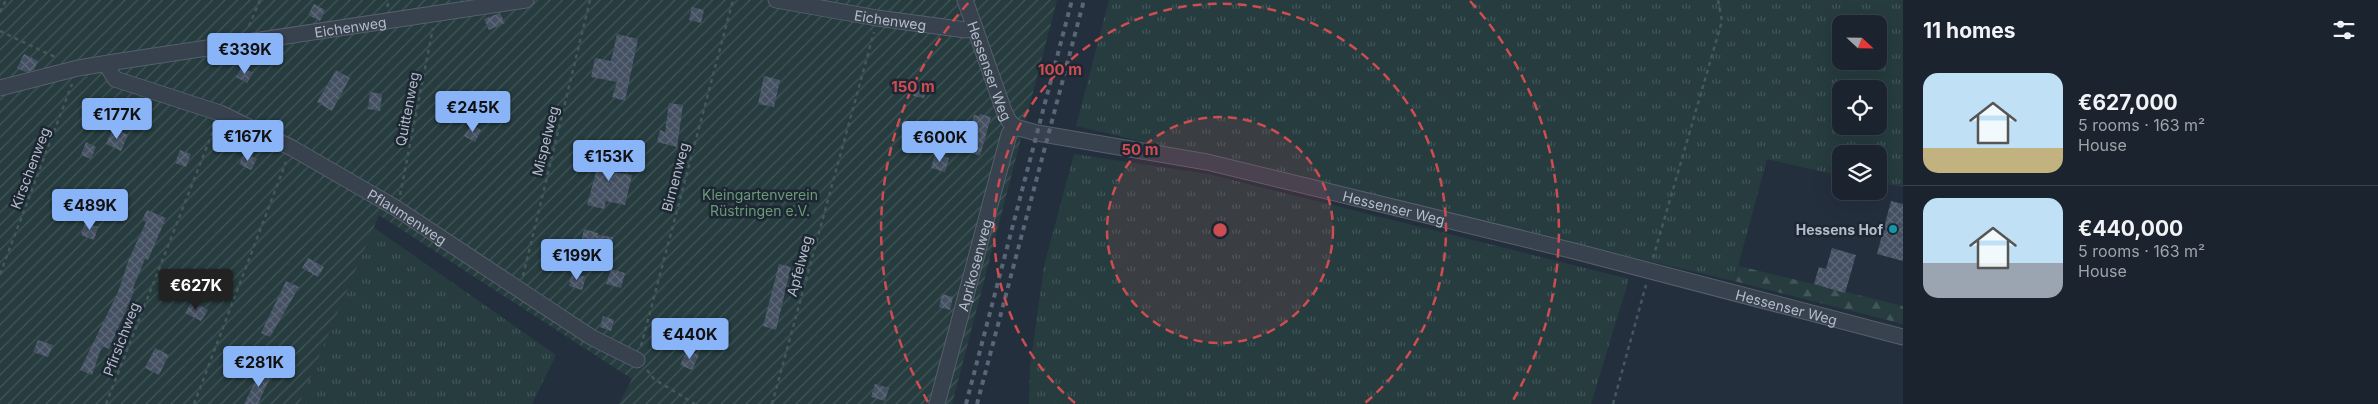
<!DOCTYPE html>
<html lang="en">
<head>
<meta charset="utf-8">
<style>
  :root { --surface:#1b232e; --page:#282f3a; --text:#f1f3f6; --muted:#a0a4aa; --line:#39404a; --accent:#8ab4f8 }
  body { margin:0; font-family:Inter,sans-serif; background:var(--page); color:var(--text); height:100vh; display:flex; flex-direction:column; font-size:19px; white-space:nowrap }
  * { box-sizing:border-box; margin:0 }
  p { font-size:16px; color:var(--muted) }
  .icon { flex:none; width:28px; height:28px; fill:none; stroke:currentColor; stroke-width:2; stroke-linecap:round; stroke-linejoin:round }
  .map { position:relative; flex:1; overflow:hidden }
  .details { display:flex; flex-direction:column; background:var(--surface); width:475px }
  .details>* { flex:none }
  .needle { width:32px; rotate:112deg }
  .controls { position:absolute; left:1832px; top:15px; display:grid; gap:10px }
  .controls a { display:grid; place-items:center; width:55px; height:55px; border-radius:10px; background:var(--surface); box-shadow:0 5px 20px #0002,0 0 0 1px var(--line); font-size:25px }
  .price { position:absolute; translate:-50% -42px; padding:0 11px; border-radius:5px; background:var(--accent); color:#111; font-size:16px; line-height:32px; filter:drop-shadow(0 1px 2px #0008) }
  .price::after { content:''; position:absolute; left:50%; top:30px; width:15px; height:11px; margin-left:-8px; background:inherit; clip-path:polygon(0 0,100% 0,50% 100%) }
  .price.selected { background:#222; color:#fff }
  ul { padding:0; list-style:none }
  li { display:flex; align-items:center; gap:15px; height:125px; padding:0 20px }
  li+li { border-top:1px solid var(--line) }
  li span { display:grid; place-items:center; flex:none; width:140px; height:100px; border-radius:15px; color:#555 }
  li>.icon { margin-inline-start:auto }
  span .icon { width:60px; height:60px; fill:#fffc; stroke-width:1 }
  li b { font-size:21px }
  h2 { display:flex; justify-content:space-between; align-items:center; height:60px; padding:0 20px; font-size:21px }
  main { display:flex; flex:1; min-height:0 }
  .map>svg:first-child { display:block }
</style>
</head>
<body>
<main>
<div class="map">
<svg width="1903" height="404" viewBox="0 0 1903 404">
  <defs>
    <pattern id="grass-tufts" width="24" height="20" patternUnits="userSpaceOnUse" patternTransform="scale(1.25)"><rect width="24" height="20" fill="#263c3f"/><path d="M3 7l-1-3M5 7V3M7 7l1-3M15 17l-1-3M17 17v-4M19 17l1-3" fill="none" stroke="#435659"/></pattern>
    <pattern id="forest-firs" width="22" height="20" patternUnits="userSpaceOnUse" patternTransform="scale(1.25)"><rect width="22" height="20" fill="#263c3f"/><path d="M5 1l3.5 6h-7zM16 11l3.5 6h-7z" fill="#435659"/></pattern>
    <pattern id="garden-furrows" width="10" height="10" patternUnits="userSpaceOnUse" patternTransform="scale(1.25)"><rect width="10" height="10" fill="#263c3f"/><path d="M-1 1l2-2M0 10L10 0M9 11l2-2" fill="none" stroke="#435659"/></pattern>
    <pattern id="building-cross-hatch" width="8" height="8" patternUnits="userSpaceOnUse" patternTransform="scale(1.25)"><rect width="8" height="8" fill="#455162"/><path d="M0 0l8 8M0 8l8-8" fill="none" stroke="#5d6877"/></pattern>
  </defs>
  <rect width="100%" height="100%" fill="#242f3e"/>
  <path fill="url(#grass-tufts)" fill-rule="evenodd" d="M1109 0H1903V187L1879 183V154H1841V176L1767 159 1734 281 1076 126ZM1841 24H1879V61H1841ZM1841 89H1879V126H1841Z
    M1074 154 1208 174 1629 279 1591 404H1029L1030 367 1044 266Z
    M373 227 556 355 532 404H299Z"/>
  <path fill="url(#forest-firs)" d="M1739 266 1903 306V324L1734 281Z"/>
  <path fill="url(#garden-furrows)" d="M0 0H1057L952 404H619L632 379 379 215 299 404H0Z"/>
  <path fill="url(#building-cross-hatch)" d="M314 4 325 10 320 21 308 15Z
    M692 7 704 10 701 23 689 20Z
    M500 13 505 23 489 30 484 19Z
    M617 34 638 39 625 101 612 97 617 82 591 77 595 58 611 61Z
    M24 54 38 61 34 70 25 72 17 68Z
    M242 67 253 73 247 83 236 77Z
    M336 70 350 78 332 111 317 102Z
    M764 76 780 80 774 107 758 104Z
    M916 83 927 85 924 98 913 96Z
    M370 92 382 94 380 111 368 109Z
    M669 103 683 105 677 147 657 142 660 130 665 132Z
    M980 114 991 117 980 156 969 152 976 128 971 126 974 115 979 116Z
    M471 125 481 130 475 142 464 136Z
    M113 128 128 135 121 151 106 144Z
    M86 142 96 147 91 159 81 155Z
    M603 146 618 150 613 172 632 175 625 205 606 201 604 209 587 205Z
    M180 150 191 154 186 167 175 163Z
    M245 153 257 159 251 170 239 164Z
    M935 154 949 158 945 172 931 168Z
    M1891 201 1903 204V261L1877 254Z
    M147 210 166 218 148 260 145 259 133 288 135 289 109 349 102 346 92 375 80 370 118 292 129 259 146 222 142 220Z
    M85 223 98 227 94 240 81 235Z
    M584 229 598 233V235L613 237 611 250 581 243Z
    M1832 248 1856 255 1845 293 1814 284 1819 267 1826 269Z
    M308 258 324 267 318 277 302 268Z
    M779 264 791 267 776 330 763 326Z
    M611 269 625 273 621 288 606 284Z
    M572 273 586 277 582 290 569 286Z
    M286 281 299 287 270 337 261 333Z
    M942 294 953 297 950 310 939 307Z
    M192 301 208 310 201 321 185 313Z
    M603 316 614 320 611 331 600 327Z
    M38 340 53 345 48 357 33 352Z
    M155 348 169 355 159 375 145 368Z
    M687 350 699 355 692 370 680 365Z
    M262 368 272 373 258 404H244Z
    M875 384 889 388 885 401 871 397Z"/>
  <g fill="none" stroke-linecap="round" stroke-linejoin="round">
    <defs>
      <g id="minor">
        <path id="s1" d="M776 0 877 18 966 30 975 28"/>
        <path id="s2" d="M965 0 1004 111 1009 121 1015 127 1037 133 1207 162 1574 251 1903 337"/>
        <path id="s3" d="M106 64 115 79 220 113 292 148 396 208 591 337 637 360"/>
        <path id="s4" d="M0 88 78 68 121 61 526 0"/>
        <path id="s5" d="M937 404 1009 134 1015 127"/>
      </g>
    </defs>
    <use href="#minor" stroke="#565f6c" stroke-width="17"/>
    <path stroke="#44595c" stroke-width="2.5" stroke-dasharray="4 4" stroke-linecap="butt" d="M387 7 390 0
      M0 12 6 0
      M249 26 260 0
      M0 31 57 58
      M400 195 433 28
      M1653 258 1722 21 1718 0
      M0 274 72 84
      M523 276 590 0
      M641 346 733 0
      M647 370 654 379 695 404
      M106 404 215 126
      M194 404 286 162
      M772 404 874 32
      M1613 404 1646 285"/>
    <use href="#minor" stroke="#38414e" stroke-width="15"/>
    <path stroke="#5a6575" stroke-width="4" stroke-dasharray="5 5" stroke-linecap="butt" d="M966 404 1072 0
      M977 404 1084 0"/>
  </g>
  <circle cx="1220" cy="230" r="113" fill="#ce4d50" fill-opacity=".12"/>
  <g fill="none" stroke="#ce4d50" stroke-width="2.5" stroke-dasharray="9 6">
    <circle cx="1220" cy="230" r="113"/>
    <path d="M1075 403A226 226 0 1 1 1365 403"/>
    <path d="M928 402A339 339 0 0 1 970 1M1470 1A339 339 0 0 1 1512 402"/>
  </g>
  <circle fill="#0f9aa8" stroke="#1d2633" stroke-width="2" cx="1893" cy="229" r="5"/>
  <g text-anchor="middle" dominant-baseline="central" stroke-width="5" stroke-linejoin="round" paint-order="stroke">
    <g font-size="14" fill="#b4bcc9" stroke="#1d2633">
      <text stroke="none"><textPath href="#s1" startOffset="116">Eichenweg</textPath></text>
      <text stroke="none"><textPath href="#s4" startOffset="356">Eichenweg</textPath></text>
      <text stroke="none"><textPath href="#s2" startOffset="75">Hessenser Weg</textPath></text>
      <text transform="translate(407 109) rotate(-79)">Quittenweg</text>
      <text transform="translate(545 141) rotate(-76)">Mispelweg</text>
      <text transform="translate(30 168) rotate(-69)">Kirschenweg</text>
      <text transform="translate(675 177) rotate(-75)">Birnenweg</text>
      <text stroke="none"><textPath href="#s2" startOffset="525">Hessenser Weg</textPath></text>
      <text stroke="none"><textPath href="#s3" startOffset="342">Pflaumenweg</textPath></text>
      <text stroke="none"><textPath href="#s5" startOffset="144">Aprikosenweg</textPath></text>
      <text transform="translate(799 266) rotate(-75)">Apfelweg</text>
      <text stroke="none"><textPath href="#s2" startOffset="930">Hessenser Weg</textPath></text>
      <text transform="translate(121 339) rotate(-69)">Pfirsichweg</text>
    </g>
    <g font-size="14" fill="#6b9a76" stroke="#1d2633">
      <text x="760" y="194">Kleingartenverein<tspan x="760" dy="16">Rüstringen e.V.</tspan></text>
    </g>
    <g font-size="14" font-weight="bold" fill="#b4bcc9" stroke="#1d2633" text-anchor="end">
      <text x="1883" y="229">Hessens Hof</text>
    </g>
  </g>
  <circle cx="1220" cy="230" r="8" fill="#ce4d50" stroke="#1d2633" stroke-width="2.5"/>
  <g font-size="15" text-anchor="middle" font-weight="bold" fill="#ce4d50" stroke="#1d2633" stroke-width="5" stroke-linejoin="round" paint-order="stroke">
    <text x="1060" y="75">100 m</text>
    <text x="913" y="92">150 m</text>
    <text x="1140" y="155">50 m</text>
  </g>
</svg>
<div class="controls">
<a><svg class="needle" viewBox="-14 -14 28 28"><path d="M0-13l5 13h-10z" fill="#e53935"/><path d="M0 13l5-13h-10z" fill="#a0a4aa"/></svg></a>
<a><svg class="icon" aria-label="locate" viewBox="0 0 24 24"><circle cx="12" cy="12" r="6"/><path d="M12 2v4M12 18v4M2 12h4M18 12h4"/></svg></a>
<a><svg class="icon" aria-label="layers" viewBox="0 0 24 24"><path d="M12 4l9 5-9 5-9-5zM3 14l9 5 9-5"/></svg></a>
</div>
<b class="price" style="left:245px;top:75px">€339K</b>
<b class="price" style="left:473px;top:133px">€245K</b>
<b class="price" style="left:117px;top:140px">€177K</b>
<b class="price" style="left:248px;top:162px">€167K</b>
<b class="price" style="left:940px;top:163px">€600K</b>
<b class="price" style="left:609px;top:182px">€153K</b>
<b class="price" style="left:90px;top:231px">€489K</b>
<b class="price" style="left:577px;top:281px">€199K</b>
<b class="price selected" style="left:196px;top:311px">€627K</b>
<b class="price" style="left:690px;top:360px">€440K</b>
<b class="price" style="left:259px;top:388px">€281K</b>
</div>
<section class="details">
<h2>11 homes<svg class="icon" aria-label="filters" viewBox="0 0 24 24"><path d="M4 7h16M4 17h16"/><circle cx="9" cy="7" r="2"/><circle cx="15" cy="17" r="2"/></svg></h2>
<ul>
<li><span style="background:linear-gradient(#bfe0f5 75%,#c2b280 0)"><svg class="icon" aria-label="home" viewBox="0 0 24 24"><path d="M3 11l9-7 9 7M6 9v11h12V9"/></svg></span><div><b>€627,000</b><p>5 rooms · 163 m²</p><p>House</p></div></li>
<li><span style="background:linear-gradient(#bfe0f5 65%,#9aa5b1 0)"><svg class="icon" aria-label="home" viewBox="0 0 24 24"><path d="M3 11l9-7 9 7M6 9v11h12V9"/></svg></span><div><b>€440,000</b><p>5 rooms · 163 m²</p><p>House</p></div></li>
</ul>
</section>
</main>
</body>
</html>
